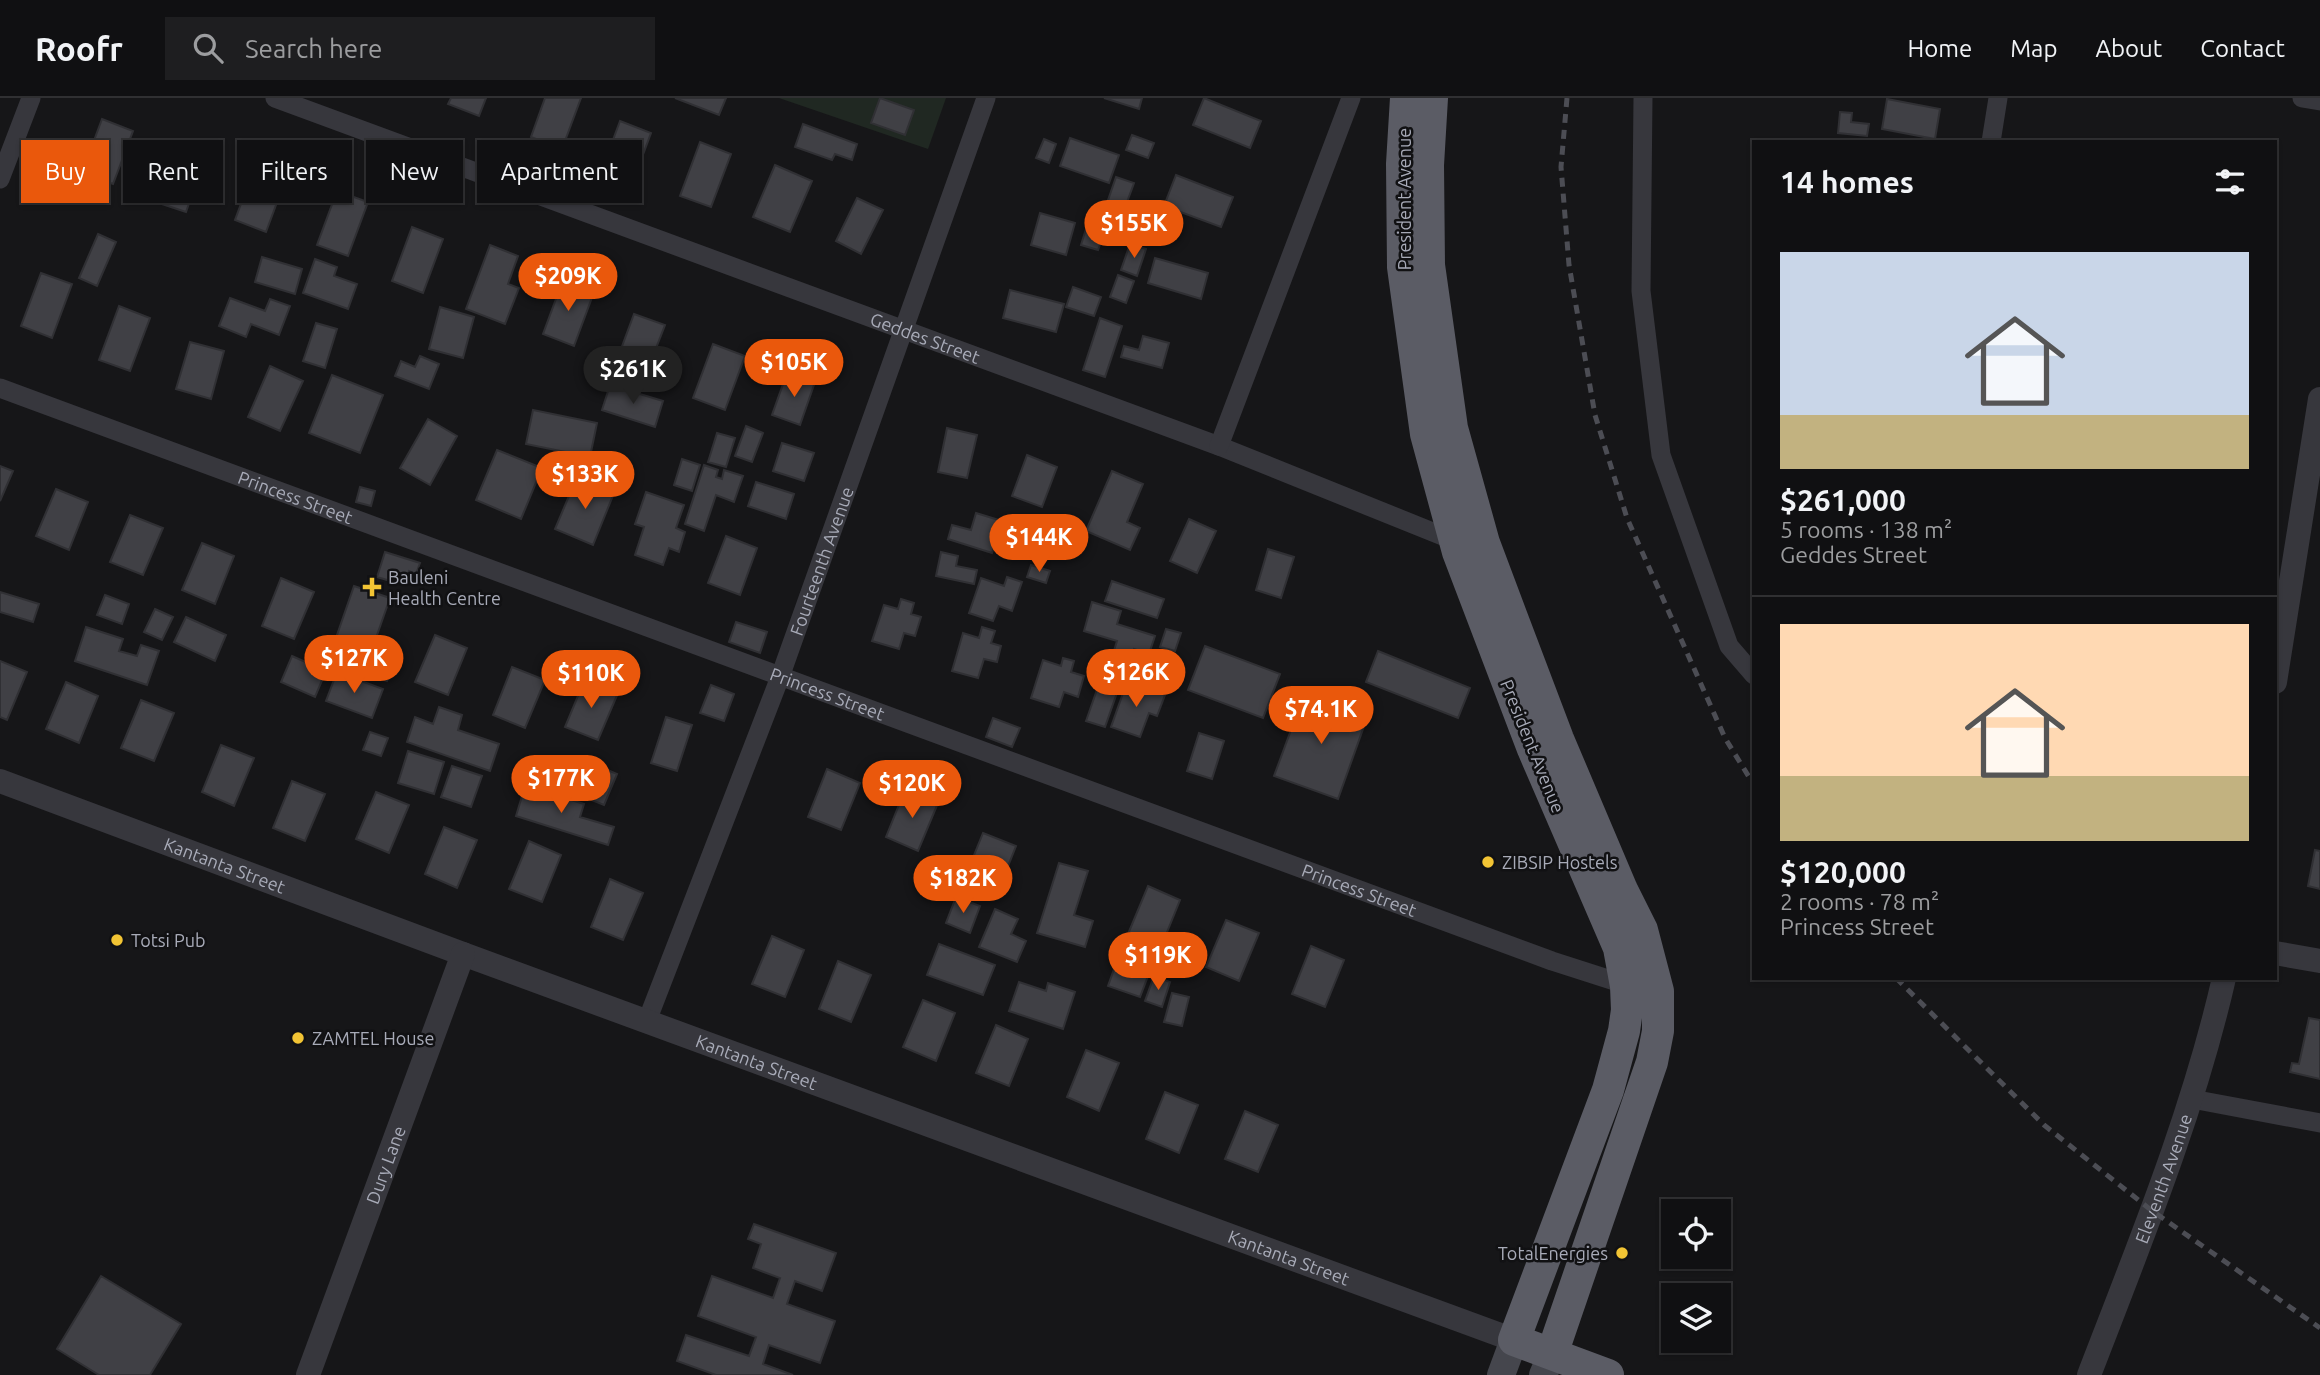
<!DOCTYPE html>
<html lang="en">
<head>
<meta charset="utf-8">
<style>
  :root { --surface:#101012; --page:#1e1e20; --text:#f1f3f6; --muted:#9c9d9f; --line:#303032; --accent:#ea580c }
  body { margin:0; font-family:Ubuntu,sans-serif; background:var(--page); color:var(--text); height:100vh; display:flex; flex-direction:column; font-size:26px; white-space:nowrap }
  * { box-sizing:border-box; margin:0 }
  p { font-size:23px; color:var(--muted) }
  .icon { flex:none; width:38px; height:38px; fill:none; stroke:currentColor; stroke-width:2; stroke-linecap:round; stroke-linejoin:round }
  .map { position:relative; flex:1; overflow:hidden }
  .side { position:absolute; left:1752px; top:42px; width:525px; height:840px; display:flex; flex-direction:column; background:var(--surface); border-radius:0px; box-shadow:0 2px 5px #0004,0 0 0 2px var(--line) }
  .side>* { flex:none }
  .hud { position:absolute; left:21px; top:42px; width:665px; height:63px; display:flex; gap:14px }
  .fabs { position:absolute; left:1661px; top:1101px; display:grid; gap:14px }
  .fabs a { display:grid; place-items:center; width:70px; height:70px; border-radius:0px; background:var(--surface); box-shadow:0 2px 5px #0004,0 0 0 2px var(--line); font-size:35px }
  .price { position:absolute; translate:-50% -60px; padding:0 16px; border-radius:24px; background:var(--accent); color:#fff; font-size:23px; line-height:46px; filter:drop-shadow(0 2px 4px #0008) }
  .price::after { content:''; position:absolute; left:50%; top:42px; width:21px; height:16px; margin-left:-10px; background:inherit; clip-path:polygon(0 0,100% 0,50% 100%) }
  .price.current { background:#222; color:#fff }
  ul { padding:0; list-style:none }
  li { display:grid; align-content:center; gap:14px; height:371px; padding:0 28px }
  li+li { border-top:2px solid var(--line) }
  li span { display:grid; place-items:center; height:217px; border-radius:0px; color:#555 }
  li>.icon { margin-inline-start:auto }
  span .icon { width:126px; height:126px; fill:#fffc; stroke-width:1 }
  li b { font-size:30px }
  h2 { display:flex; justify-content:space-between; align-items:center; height:84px; padding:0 28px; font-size:30px }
  .pill { padding:0 24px; border-radius:0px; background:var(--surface); box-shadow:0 2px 5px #0004,0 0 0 2px var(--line); font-size:24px; line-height:63px }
  .pill.current { background:var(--accent); color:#fff }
  header { display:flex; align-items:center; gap:42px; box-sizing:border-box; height:98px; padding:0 35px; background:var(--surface); border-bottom:2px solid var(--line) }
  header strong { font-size:33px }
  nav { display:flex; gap:38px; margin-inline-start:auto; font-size:24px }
  .search { width:490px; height:63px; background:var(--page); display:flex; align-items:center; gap:18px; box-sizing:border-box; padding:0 24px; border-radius:0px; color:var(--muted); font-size:26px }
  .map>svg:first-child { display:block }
</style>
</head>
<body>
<header>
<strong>Roofr</strong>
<div class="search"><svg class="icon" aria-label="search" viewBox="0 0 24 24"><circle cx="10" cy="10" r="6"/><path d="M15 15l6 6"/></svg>Search here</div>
<nav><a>Home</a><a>Map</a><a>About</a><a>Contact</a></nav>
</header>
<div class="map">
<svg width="2320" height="1277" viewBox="0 0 2320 1277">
  <rect width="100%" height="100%" fill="#161618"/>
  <path fill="#202822" d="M779 0H946L928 51Z"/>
  <path fill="#404045" stroke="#303034" stroke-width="2" d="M451 0H486L479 18 448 6Z
    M545 0H581L562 51 531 39Z
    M675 0H726L719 17Z
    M880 0 914 12 905 37 871 25Z
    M1104 0H1142L1139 11Z
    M1204 0 1261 23 1250 50 1193 27Z
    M1887 1 1940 11 1935 41 1882 31Z
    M1840 14 1852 15 1851 24 1869 26 1867 38 1838 35Z
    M102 21 133 33 113 86 82 75Z
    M620 23 651 35 631 89 600 77Z
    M803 26 857 46 852 62 835 56 832 62 795 49Z
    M1132 37 1154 45 1148 60 1126 52Z
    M1070 40 1119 57 1109 85 1060 68Z
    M1044 41 1056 46 1049 65 1036 60Z
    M700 44 731 56 711 109 680 98Z
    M176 47 206 57 186 114 156 104Z
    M775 67 812 83 790 134 753 119Z
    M255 68 286 80 266 134 235 122Z
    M1176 77 1233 99 1221 129 1164 108Z
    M1116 79 1134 85 1123 115 1106 108Z
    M337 93 368 104 348 158 317 147Z
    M857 100 883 112 861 156 836 143Z
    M1040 115 1075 125 1066 157 1031 147Z
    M412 129 443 141 423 195 392 183Z
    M1086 131 1104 136 1098 152 1081 147Z
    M98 136 116 144 97 188 79 180Z
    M1130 146 1146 151 1137 178 1121 172Z
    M490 147 518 158 508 186 519 190 505 226 466 211Z
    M262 159 302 171 295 196 255 184Z
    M1155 160 1208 175 1201 201 1148 185Z
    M315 161 337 169 334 178 357 186 348 211 303 195Z
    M41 175 72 186 52 240 21 228Z
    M1118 177 1134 183 1126 205 1110 199Z
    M563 182 594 194 574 248 543 236Z
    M1073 189 1101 199 1094 218 1066 209Z
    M1010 192 1064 206 1056 234 1003 220Z
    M230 200 265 213 270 201 290 208 279 237 251 226 246 239 219 228Z
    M119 208 150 220 130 273 99 262Z
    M440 209 474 219 463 260 429 251Z
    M634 216 665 227 644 281 614 270Z
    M1100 220 1122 228 1105 279 1083 272Z
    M316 225 337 231 325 270 303 263Z
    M1143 238 1169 245 1162 270 1121 259 1124 248 1139 252Z
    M190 244 224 253 211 301 176 291Z
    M713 246 745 258 725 312 693 300Z
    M420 258 439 266 429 291 395 278 401 263 415 269Z
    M270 268 303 283 280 333 248 319Z
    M787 275 815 284 800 327 772 317Z
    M332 277 383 297 360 355 309 335Z
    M610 287 663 303 655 329 602 312Z
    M533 312 597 325 590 359 526 346Z
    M428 321 457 338 430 387 400 370Z
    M746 328 763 335 752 364 735 358Z
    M947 330 977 337 967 380 938 374Z
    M717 335 735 340 726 369 708 364Z
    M782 345 814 355 804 383 773 373Z
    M497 352 542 370 521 421 476 402Z
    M1027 357 1057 369 1042 409 1012 398Z
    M682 361 700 367 692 393 674 387Z
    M704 367 718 372 716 379 722 381 724 372 743 378 734 404 716 397 704 433 685 426Z
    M0 368 13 373 0 403Z
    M1112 373 1143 386 1127 424 1140 430 1130 452 1086 433Z
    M577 379 614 395 593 447 555 431Z
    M756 384 794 396 786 421 748 408Z
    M360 389 375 393 371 408 356 404Z
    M56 391 88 404 69 452 36 438Z
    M646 394 684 407 676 430 685 434 679 454 669 450 663 467 635 457 644 429 635 426Z
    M976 415 1002 423 992 455 948 441 952 427 971 432Z
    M130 417 163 430 143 477 110 464Z
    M1189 421 1216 433 1197 475 1170 463Z
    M726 438 757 450 740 497 708 485Z
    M202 445 234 458 215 506 182 492Z
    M1268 451 1294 459 1281 500 1256 492Z
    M385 454 420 465 416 476 409 473 404 487 377 479Z
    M941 454 958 458 956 468 977 472 974 486 936 478Z
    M1031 467 1050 473 1046 485 1027 479Z
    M1007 479 1022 484 1012 513 999 508 993 523 969 515 981 480 1004 488Z
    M281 480 314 494 294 541 262 528Z
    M1112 483 1164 501 1157 520 1105 503Z
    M354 488 390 500 375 543 398 551 387 583 328 563Z
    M0 494 39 506 33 524 0 514Z
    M105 497 129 506 122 526 97 517Z
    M901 501 914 505 911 516 921 519 915 538 904 535 899 551 872 543 884 507 898 511Z
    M1092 504 1121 513 1117 526 1155 538 1149 556 1134 551 1130 565 1112 559 1117 543 1084 533Z
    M155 511 173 519 162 542 144 534Z
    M186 519 226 537 215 563 174 544Z
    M736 524 767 534 760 555 729 544Z
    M86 529 123 541 119 553 137 558 141 547 159 553 147 587 75 563Z
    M982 529 995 533 991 545 1001 548 997 564 984 561 978 580 952 573 963 535 979 540Z
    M1166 531 1181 535 1175 553 1160 549Z
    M435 537 467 550 448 597 415 584Z
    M1205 548 1280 576 1263 620 1188 592Z
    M1378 553 1470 590 1458 620 1366 584Z
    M292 558 326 573 315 599 281 584Z
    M1063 560 1074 563 1071 574 1084 578 1078 599 1064 594 1059 609 1031 600 1043 562 1061 568Z
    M0 563 27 574 7 622 0 619Z
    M1107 563 1126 569 1105 629 1086 623Z
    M512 569 545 582 525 630 493 617Z
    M337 574 383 591 372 620 326 603Z
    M585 581 618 595 598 642 565 629Z
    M66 584 98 598 79 645 46 631Z
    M1127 584 1165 597 1157 618 1149 615 1140 639 1111 629Z
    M711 587 734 596 724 623 700 615Z
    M1305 594 1368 617 1338 701 1274 678Z
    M141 602 174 615 154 663 121 650Z
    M439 609 462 617 458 632 499 646 490 673 407 644 415 619 433 626Z
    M666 619 692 627 677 673 651 665Z
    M993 620 1020 630 1012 649 986 639Z
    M370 634 388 640 381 658 363 652Z
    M1199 635 1224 643 1212 681 1187 673Z
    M221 647 254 660 234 708 202 694Z
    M408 653 444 664 434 696 398 685Z
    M596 667 617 676 604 707 584 699Z
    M452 668 482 678 471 709 441 699Z
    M827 671 860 685 841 732 808 719Z
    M292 683 325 696 305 743 273 730Z
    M525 688 584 706 580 719 614 729 608 747 516 718Z
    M905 692 938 705 918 753 886 739Z
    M376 694 409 707 389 755 356 741Z
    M444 729 477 742 457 790 425 776Z
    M983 735 1016 748 997 796 964 782Z
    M529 743 561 757 542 804 509 791Z
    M2315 752 2320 753V791L2308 788Z
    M1059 765 1088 773 1074 817 1093 823 1085 849 1037 835Z
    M610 781 643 795 623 842 591 829Z
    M1148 788 1180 802 1161 849 1128 836Z
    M956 799 980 808 970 835 946 825Z
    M995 811 1018 821 1011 836 1026 843 1017 864 979 849Z
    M1226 822 1259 835 1239 883 1206 869Z
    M772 838 804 852 785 899 752 886Z
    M939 846 995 867 983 897 927 877Z
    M1311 848 1344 862 1325 909 1292 896Z
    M1118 860 1140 868 1138 874 1148 878 1140 899 1108 888Z
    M838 863 871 877 851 924 819 911Z
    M1154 878 1170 884 1162 909 1145 903Z
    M1019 884 1046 893 1048 885 1075 894 1063 931 1009 913Z
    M1172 895 1189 899 1182 928 1164 924Z
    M923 902 955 915 936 963 903 949Z
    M2309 920 2320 922V981L2290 974 2292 965 2299 966Z
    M996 927 1028 941 1009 988 976 975Z
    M1086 952 1119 965 1099 1013 1067 999Z
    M1165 994 1198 1007 1179 1055 1146 1041Z
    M1245 1013 1278 1027 1258 1074 1225 1061Z
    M754 1126 836 1155 822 1193 795 1183 787 1206 835 1223 820 1265 769 1247 763 1266 793 1277H716L677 1263 686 1237 749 1258 756 1239 698 1218 712 1178 773 1200 780 1180 753 1170 761 1146 748 1141Z
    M101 1178 181 1226 150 1277H99L57 1251Z"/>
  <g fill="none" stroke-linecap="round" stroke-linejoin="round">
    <g stroke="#37373d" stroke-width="19">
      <path id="s1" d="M275 0 1219 348 1455 443"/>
      <path d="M1643 0 1641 193 1661 357 1729 548 1754 577"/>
      <path d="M2302 0 2320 3"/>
      <path d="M1991 44 1998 0"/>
      <path d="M0 81 31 0"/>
      <path id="s2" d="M0 290 1552 863 1633 889"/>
      <path d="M1219 348 1351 0"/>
      <path id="s3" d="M647 923 780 579 986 0"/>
      <path d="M2192 1001 2320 1025"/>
    </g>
    <g stroke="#37373d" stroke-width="24">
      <path d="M2275 584 2320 301"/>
      <path id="s4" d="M0 683 463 856 1514 1242"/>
      <path d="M2275 855 2320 863"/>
      <path id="s5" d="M308 1277 463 856"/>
      <path id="s6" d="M2089 1277C2139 1147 2193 1016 2224 880"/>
    </g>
    <path stroke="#45464d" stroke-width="28" d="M1501 1277 1514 1242
      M1543 1277 1552 1256"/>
    <path stroke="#5b5c65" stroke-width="32" d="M1406 0 1402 66 1403 169 1426 336 1458 454 1533 651 1619 850 1626 888 1627 912 1624 933 1608 992 1514 1242 1608 1277
      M1432 0 1428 67 1429 167 1452 330 1484 445 1522 546 1558 641 1622 792 1642 832 1658 893V933L1652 964 1552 1256"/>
    <path stroke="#4c4d54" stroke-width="5" stroke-dasharray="9 7" stroke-linecap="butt" d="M1567 0 1561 69 1569 167 1595 317 1627 420 1725 640 1754 687
      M1896 880 2044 1027 2151 1112 2320 1230"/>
  </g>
  <g fill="#f2c434" stroke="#111113" stroke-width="2.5">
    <path d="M368.5 478.5h7v7h7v7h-7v7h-7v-7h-7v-7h7z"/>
    <circle cx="1488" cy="764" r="7"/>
    <circle cx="117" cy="842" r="7"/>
    <circle cx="298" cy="940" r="7"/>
    <circle cx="1622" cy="1155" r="7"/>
  </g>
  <g text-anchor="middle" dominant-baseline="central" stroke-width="5" stroke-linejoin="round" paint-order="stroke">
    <g font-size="18" fill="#a8abb8" stroke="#111113">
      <text transform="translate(1404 101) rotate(-90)">President Avenue</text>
      <text stroke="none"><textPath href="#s1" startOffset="693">Geddes Street</textPath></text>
      <text stroke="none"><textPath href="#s2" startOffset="315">Princess Street</textPath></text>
      <text stroke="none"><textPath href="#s3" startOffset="492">Fourteenth Avenue</textPath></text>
      <text stroke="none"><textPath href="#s2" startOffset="882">Princess Street</textPath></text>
      <text transform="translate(1533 648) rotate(68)">President Avenue</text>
      <text stroke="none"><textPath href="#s4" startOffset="240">Kantanta Street</textPath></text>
      <text stroke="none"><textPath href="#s2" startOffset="1449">Princess Street</textPath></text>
      <text stroke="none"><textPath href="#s4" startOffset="807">Kantanta Street</textPath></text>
      <text stroke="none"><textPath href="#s5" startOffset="224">Dury Lane</textPath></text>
      <text stroke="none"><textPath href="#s6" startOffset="210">Eleventh Avenue</textPath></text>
      <text stroke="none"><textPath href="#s4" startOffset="1374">Kantanta Street</textPath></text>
    </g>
    <g font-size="18" fill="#a8abb8" stroke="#111113" text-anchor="start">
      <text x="388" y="479">Bauleni<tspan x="388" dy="21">Health Centre</tspan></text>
      <text x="1502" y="764">ZIBSIP Hostels</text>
      <text x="131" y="842">Totsi Pub</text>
      <text x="312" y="940">ZAMTEL House</text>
      <text x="1608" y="1155" text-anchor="end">TotalEnergies</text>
    </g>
  </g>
</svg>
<div class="fabs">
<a><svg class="icon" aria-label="locate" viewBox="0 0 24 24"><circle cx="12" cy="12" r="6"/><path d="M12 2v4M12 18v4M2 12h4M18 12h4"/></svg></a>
<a><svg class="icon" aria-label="layers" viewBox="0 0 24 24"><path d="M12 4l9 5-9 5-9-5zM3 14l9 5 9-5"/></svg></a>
</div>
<b class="price" style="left:1134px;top:162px">$155K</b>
<b class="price" style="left:568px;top:215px">$209K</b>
<b class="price" style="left:794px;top:301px">$105K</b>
<b class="price current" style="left:633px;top:308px">$261K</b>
<b class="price" style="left:585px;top:413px">$133K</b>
<b class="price" style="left:1039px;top:476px">$144K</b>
<b class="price" style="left:354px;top:597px">$127K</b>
<b class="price" style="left:1136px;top:611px">$126K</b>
<b class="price" style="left:591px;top:612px">$110K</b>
<b class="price" style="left:1321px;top:648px">$74.1K</b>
<b class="price" style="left:561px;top:717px">$177K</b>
<b class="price" style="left:912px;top:722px">$120K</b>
<b class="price" style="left:963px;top:817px">$182K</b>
<b class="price" style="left:1158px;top:894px">$119K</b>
<div class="hud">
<a class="pill current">Buy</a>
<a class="pill">Rent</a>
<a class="pill">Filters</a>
<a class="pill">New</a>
<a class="pill">Apartment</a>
</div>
<section class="side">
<h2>14 homes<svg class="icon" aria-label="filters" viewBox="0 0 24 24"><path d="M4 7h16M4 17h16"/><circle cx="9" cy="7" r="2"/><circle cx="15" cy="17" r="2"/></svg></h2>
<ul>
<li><span style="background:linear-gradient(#c9d6e8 75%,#c2b280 0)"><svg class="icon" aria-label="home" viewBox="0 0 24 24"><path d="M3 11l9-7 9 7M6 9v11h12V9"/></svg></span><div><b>$261,000</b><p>5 rooms · 138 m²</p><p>Geddes Street</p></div></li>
<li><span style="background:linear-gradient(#ffd9b3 70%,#c2b280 0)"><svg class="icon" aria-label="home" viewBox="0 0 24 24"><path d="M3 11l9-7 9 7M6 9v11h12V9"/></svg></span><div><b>$120,000</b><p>2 rooms · 78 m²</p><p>Princess Street</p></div></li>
</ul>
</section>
</div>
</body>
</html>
